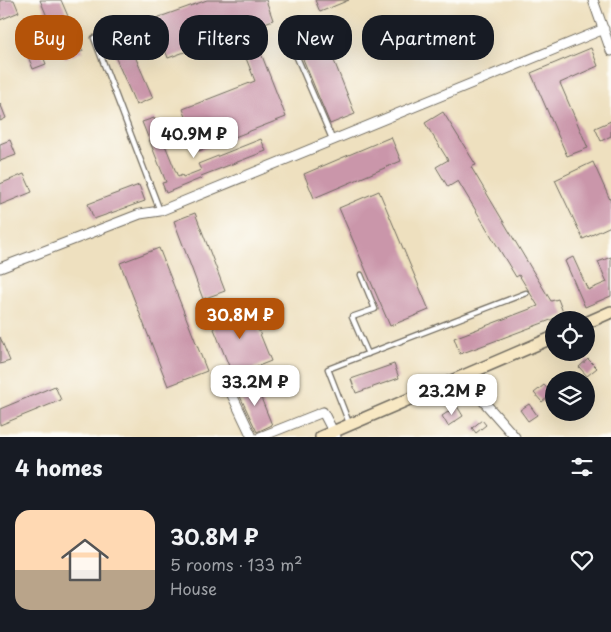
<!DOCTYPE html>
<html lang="en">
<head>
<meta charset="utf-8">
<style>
  :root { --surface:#171b24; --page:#20242c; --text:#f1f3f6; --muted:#9ea1a6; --accent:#b45309 }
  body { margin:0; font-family:"Playpen Sans",sans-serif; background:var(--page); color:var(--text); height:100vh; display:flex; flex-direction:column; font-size:19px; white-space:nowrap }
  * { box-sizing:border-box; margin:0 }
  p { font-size:16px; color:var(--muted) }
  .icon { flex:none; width:28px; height:28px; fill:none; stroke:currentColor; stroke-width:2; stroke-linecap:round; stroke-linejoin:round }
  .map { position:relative; height:437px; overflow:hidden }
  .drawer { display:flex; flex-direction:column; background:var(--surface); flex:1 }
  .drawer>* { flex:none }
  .banner { position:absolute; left:15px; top:15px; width:581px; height:45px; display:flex; gap:10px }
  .buttons { position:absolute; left:545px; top:311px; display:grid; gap:10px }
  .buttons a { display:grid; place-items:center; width:50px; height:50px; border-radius:50%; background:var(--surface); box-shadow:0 5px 20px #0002; font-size:25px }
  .price { position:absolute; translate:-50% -42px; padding:0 11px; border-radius:10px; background:#fff; color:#222; font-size:16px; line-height:32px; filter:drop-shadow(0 1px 2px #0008) }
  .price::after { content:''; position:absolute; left:50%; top:30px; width:15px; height:11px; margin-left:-8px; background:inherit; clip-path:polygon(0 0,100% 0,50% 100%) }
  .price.selected { background:var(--accent); color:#fff }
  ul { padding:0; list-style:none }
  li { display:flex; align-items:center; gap:15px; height:125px; padding:0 15px }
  li span { display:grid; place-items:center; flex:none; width:140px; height:100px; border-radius:15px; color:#555 }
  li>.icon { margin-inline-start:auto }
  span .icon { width:60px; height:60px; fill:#fffc; stroke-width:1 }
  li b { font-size:21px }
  h2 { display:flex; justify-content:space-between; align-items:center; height:60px; padding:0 15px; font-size:21px }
  .pill { padding:0 18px; border-radius:20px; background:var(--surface); box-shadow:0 5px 20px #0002; font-size:18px; line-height:45px }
  .pill.selected { background:var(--accent); color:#fff }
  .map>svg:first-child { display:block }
</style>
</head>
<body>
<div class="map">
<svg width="611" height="437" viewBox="0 0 611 437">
  <rect width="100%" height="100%" fill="#fdfcf7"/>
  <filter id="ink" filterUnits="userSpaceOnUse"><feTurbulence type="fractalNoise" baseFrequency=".02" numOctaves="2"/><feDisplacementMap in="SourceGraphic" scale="10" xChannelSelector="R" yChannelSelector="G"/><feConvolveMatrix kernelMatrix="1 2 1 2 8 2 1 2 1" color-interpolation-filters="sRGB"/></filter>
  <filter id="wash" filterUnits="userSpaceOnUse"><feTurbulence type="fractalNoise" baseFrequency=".0096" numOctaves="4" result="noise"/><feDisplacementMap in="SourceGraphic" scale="20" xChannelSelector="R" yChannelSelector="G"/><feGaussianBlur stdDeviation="1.12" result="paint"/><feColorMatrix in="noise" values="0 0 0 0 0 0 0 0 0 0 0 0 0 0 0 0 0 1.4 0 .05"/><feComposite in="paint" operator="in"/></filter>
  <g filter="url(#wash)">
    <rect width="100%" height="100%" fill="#eee0bf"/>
    <g id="blocks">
      <path fill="#ca96aa" d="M0 0H14L19 12 0 20Z
        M40 0H61L83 51 65 59Z
        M207 0H266L273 20 168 58 154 19Z
        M315 0H349L320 12Z
        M118 17 153 98 136 105 101 24Z
        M32 29 46 64 33 69 19 34Z
        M255 38 286 117 199 151 183 109 255 81 240 43Z
        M329 48 355 114 330 124 303 59Z
        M591 48 598 66 560 83 588 148 567 156 531 73Z
        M0 103 6 118 0 121Z
        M443 112 476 165 471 167 531 268 551 301 558 299 564 315 460 354 454 338 538 306 519 275 516 277 458 181 448 187 436 167 448 160 425 123Z
        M154 118 178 177 182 175 183 177 201 170 198 164 261 139 266 151 201 176 202 178 166 193 162 183 166 182 142 122Z
        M611 121V136L601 141 595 128Z
        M391 137 401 161 314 198 304 174Z
        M10 140 16 155 0 161V144Z
        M593 162 611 202V226L583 239 555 180Z
        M24 174 32 192 0 205V184Z
        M139 185 145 201 94 219 88 204Z
        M379 191 429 310 390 326 339 208Z
        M195 213 225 291 203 299 174 221Z
        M159 248 207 371 168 386 120 263Z
        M573 257 588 290 607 282 598 262 611 257V296L585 307 565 261Z
        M248 304 271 361 233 376 210 319Z
        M0 337 10 361 0 364Z
        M588 359 597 368 587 376 579 367Z
        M394 364 399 378 356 393 351 379Z
        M255 383 272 425 257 432 237 390Z
        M544 385 552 394 542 402 534 393Z
        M55 386 61 400 0 425V409Z
        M529 404 537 415 528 421 520 410Z
        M457 406 463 416 448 426 442 416Z
        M482 420 486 425 476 433 472 428Z"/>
    </g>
  </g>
  <g filter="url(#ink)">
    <use href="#blocks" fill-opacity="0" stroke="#6f6a5f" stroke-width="1"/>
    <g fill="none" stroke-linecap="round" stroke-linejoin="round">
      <defs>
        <path id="service" d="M287 34 333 141
          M94 38 160 211
          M361 275 375 309 352 317 368 354
          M349 423 328 369 526 293"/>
        <path id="minor" d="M593 0 611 51
          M0 268 140 214 160 211 604 29
          M462 377 515 437
          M224 378 252 437
          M260 437 323 412 336 437"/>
        <path id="secondary" d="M586 323 611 312
          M321 437 554 337"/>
      </defs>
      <use href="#service" stroke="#6f6a5f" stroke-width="7"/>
      <use href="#minor" stroke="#6f6a5f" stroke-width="11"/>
      <use href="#secondary" stroke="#6f6a5f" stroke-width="14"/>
      <use href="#service" stroke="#fff" stroke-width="4.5"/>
      <use href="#minor" stroke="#fff" stroke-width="9"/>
      <use href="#secondary" stroke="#f8e8c3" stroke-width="11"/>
    </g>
  </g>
</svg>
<div class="buttons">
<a><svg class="icon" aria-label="locate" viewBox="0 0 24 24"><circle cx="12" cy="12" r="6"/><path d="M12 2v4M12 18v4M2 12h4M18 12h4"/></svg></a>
<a><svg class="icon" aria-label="layers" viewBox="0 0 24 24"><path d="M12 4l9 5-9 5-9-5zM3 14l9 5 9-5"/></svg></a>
</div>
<b class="price" style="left:194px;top:159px">40.9M ₽</b>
<b class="price selected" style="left:240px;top:340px">30.8M ₽</b>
<b class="price" style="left:255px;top:407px">33.2M ₽</b>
<b class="price" style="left:452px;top:416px">23.2M ₽</b>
<div class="banner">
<a class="pill selected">Buy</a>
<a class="pill">Rent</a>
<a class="pill">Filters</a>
<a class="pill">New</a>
<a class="pill">Apartment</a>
</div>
</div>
<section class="drawer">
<h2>4 homes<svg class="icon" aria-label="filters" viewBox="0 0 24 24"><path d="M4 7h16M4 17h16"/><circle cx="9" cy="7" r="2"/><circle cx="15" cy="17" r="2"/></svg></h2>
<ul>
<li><span style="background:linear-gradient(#ffd9b3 60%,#b9a48a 0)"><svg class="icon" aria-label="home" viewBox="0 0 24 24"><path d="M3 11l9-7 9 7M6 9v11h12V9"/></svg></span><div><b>30.8M ₽</b><p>5 rooms · 133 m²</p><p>House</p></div><svg class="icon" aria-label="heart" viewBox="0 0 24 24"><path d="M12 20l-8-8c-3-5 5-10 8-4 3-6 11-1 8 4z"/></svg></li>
</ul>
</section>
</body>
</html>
